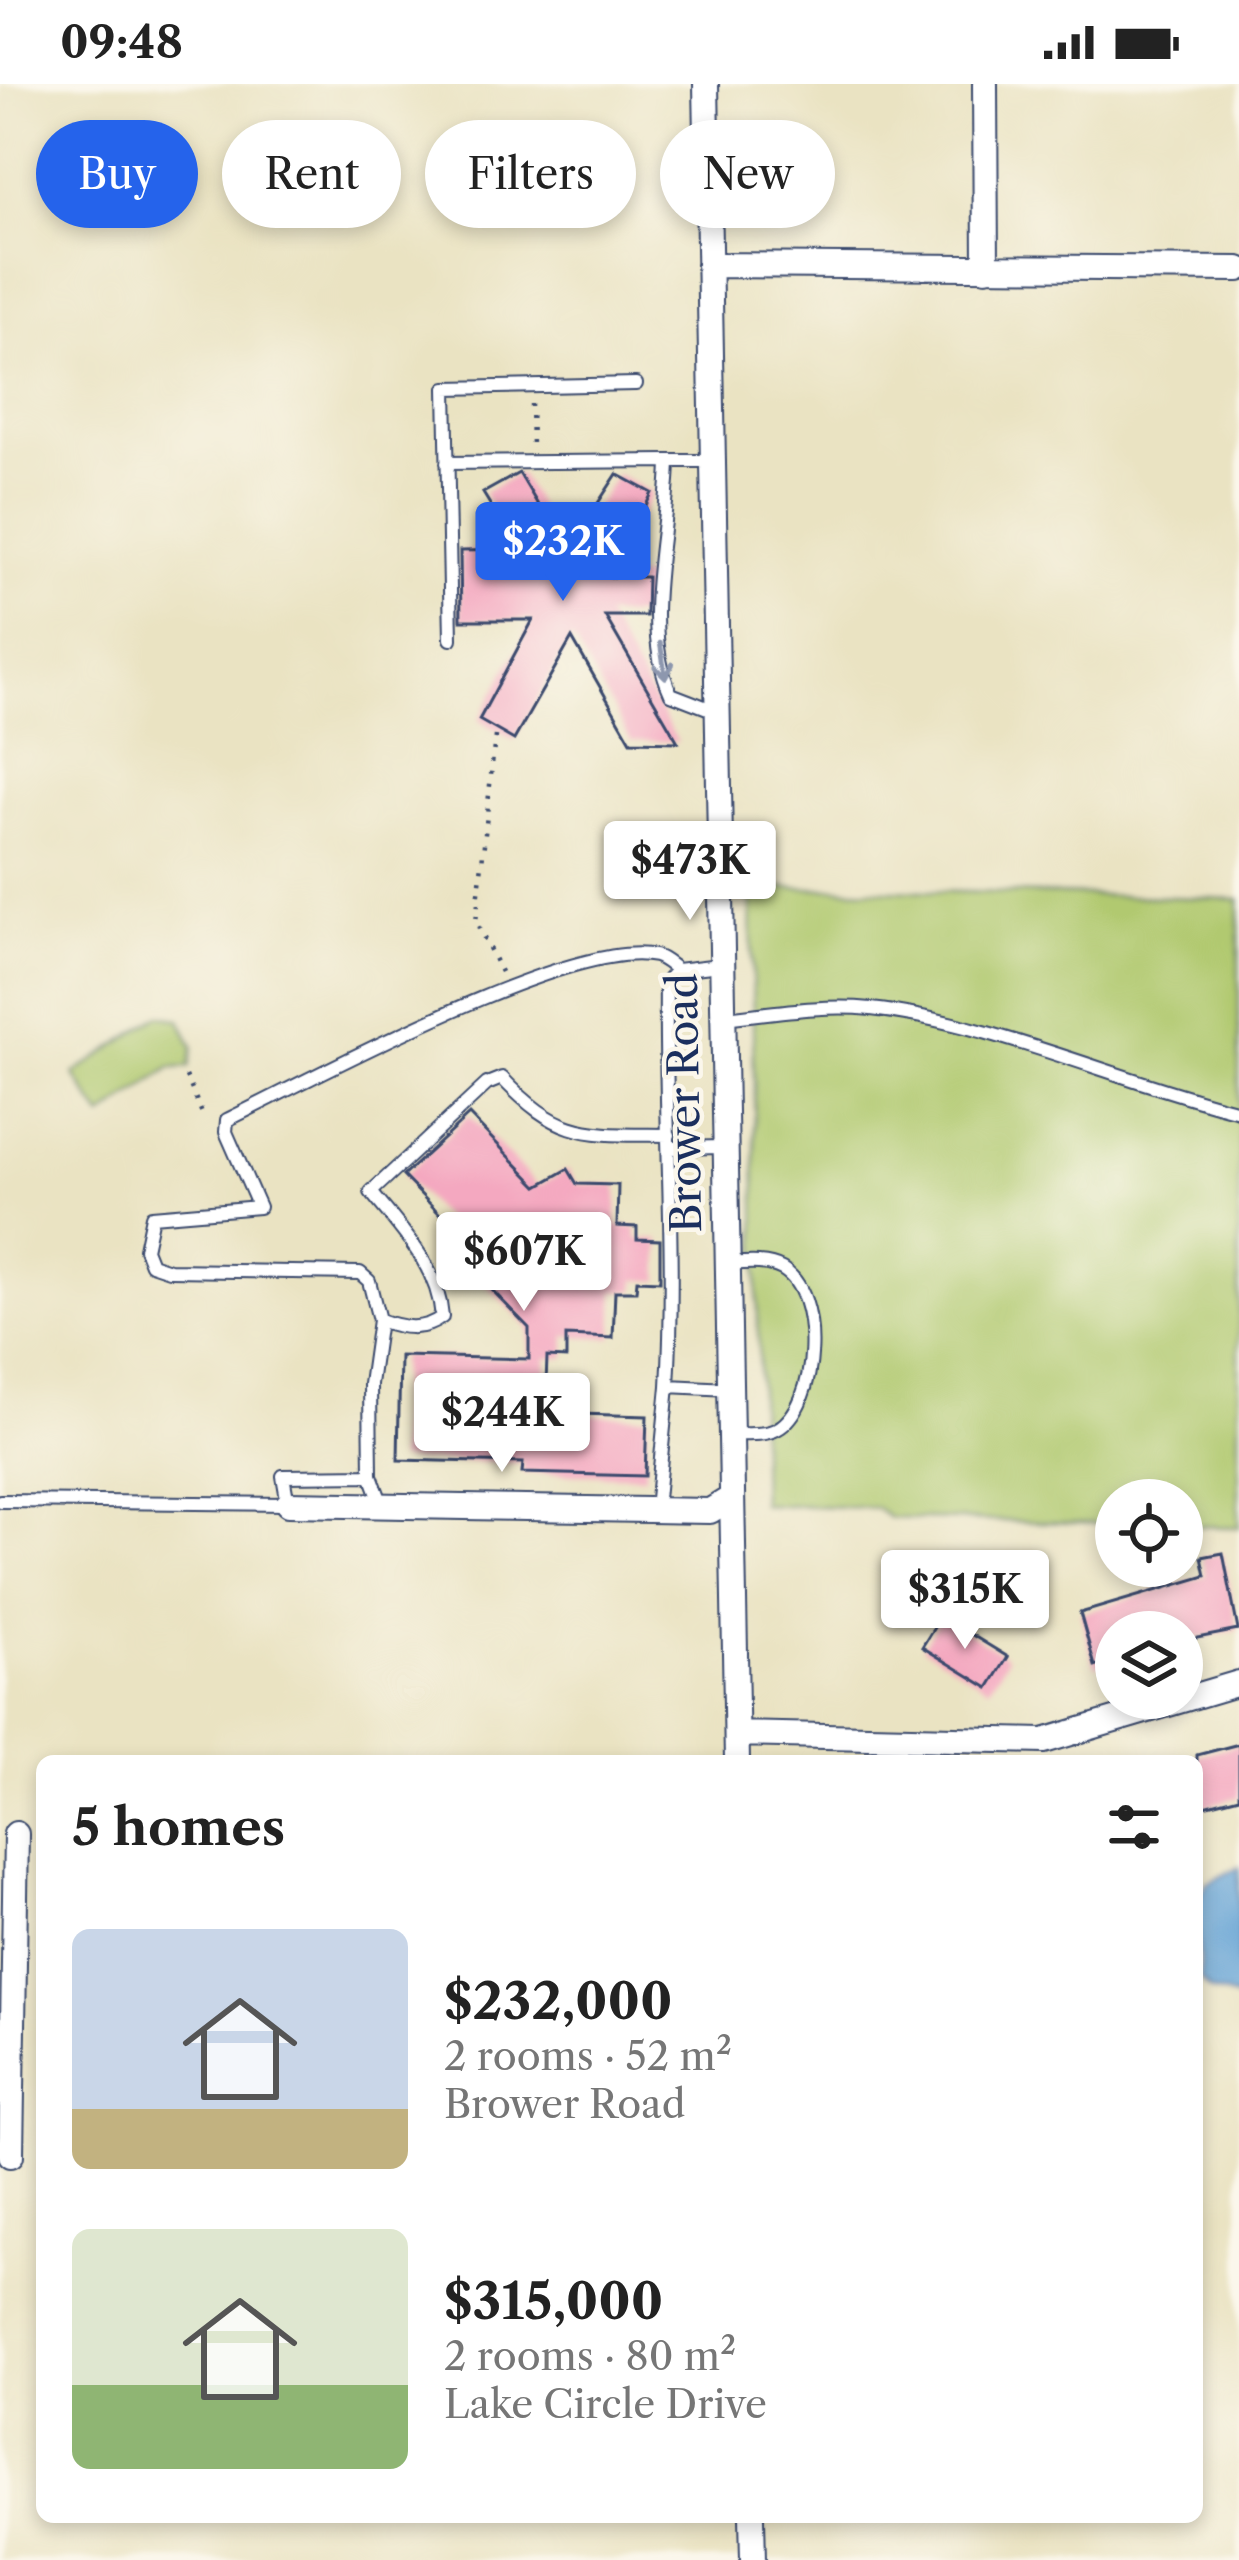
<!DOCTYPE html>
<html lang="en">
<head>
<meta charset="utf-8">
<style>
  :root { --surface:#fff; --page:#f2f2f2; --text:#222; --muted:#767676; --accent:#2563eb }
  body { margin:0; font-family:"Libre Caslon Text",serif; background:var(--page); color:var(--text); height:100vh; display:flex; flex-direction:column; font-size:45px; white-space:nowrap }
  * { box-sizing:border-box; margin:0 }
  p { font-size:39px; color:var(--muted) }
  .icon { flex:none; width:66px; height:66px; fill:none; stroke:currentColor; stroke-width:2; stroke-linecap:round; stroke-linejoin:round }
  .map { position:relative; flex:1; overflow:hidden }
  .panel { position:absolute; left:36px; top:1671px; width:1167px; height:768px; display:flex; flex-direction:column; background:var(--surface); border-radius:18px; box-shadow:0 6px 18px #0003 }
  .panel>* { flex:none }
  .guide { position:absolute; left:36px; top:36px; width:1167px; height:108px; display:flex; gap:24px }
  .tools { position:absolute; left:1095px; top:1395px; display:grid; gap:24px }
  .tools a { display:grid; place-items:center; width:108px; height:108px; border-radius:50%; background:var(--surface); box-shadow:0 6px 18px #0003; font-size:60px }
  .price { position:absolute; translate:-50% -102px; padding:0 27px; border-radius:12px; background:#fff; color:#222; font-size:39px; line-height:78px; filter:drop-shadow(0 3px 6px #0008) }
  .price::after { content:''; position:absolute; left:50%; top:72px; width:36px; height:27px; margin-left:-18px; background:inherit; clip-path:polygon(0 0,100% 0,50% 100%) }
  .price.current { background:var(--accent); color:#fff }
  ul { padding:0; list-style:none }
  li { display:flex; align-items:center; gap:36px; height:300px; padding:0 36px }
  li span { display:grid; place-items:center; flex:none; width:336px; height:240px; border-radius:18px; color:#555 }
  li>.icon { margin-inline-start:auto }
  span .icon { width:144px; height:144px; fill:#fffc; stroke-width:1 }
  li b { font-size:51px }
  h2 { display:flex; justify-content:space-between; align-items:center; height:144px; padding:0 36px; font-size:51px }
  .tag { padding:0 42px; border-radius:54px; background:var(--surface); box-shadow:0 6px 18px #0003; font-size:42px; line-height:108px }
  .tag.current { background:var(--accent); color:#fff }
  .status { display:flex; justify-content:space-between; align-items:center; height:84px; padding:0 60px; background:var(--surface); direction:ltr }
  .status svg { height:33px; fill:currentColor }
  .map>svg:first-child { display:block }
</style>
</head>
<body>
<div class="status"><b>09:48</b><svg viewBox="0 0 49 12"><path d="M0 12V9h3v3zM5 12V6h3v6zM10 12V3h3v9zM15 12V0h3v12zM26 1h20v11H26zM47 4h2v5h-2z"/></svg></div>
<div class="map">
<svg width="1239" height="2476" viewBox="0 0 1239 2476">
  <rect width="100%" height="100%" fill="#fbf7ec"/>
  <filter id="ink" filterUnits="userSpaceOnUse"><feTurbulence type="fractalNoise" baseFrequency=".00833" numOctaves="2"/><feDisplacementMap in="SourceGraphic" scale="24" xChannelSelector="R" yChannelSelector="G"/><feConvolveMatrix kernelMatrix="1 2 1 2 8 2 1 2 1" color-interpolation-filters="sRGB"/></filter>
  <filter id="wash" filterUnits="userSpaceOnUse"><feTurbulence type="fractalNoise" baseFrequency=".004" numOctaves="4" result="noise"/><feDisplacementMap in="SourceGraphic" scale="48" xChannelSelector="R" yChannelSelector="G"/><feGaussianBlur stdDeviation="2.7" result="paint"/><feColorMatrix in="noise" values="0 0 0 0 0 0 0 0 0 0 0 0 0 0 0 0 0 1.4 0 .05"/><feComposite in="paint" operator="in"/></filter>
  <g filter="url(#wash)">
    <rect width="100%" height="100%" fill="#eae3c2"/>
    <path fill="#b1c96f" stroke="#667c66" stroke-width="3" d="M763 803 1239 815V1443L1182 1442V1416H1116V1440L889 1434 876 1424 761 1420 751 813Z
      M160 931 180 936 193 963 189 983 170 984 102 1033 74 990Z"/>
    <path fill="#62a1d4" stroke="#3e6899" stroke-width="3" d="M1239 1783V1915L1211 1907 1200 1895 1197 1818 1206 1800Z"/>
    <g id="blocks">
      <path fill="#f4a8c0" d="M519 389 566 468 617 390 652 409 611 493H647L646 532H605L678 658 631 657 572 554 514 656 479 636 533 536H461L460 467 518 466 483 409Z
        M469 1031 538 1102 568 1085 577 1100 618 1101 617 1142 637 1143V1155L660 1156V1197L637 1196 636 1207H615L613 1254 566 1252V1274L547 1273 545 1329 647 1332 645 1392 522 1389 523 1379 398 1376 400 1272 529 1275V1244L458 1171 469 1160 403 1092Z
        M1223 1469 1238 1546 1182 1557V1548H1116V1576L1095 1582 1080 1529 1206 1492 1202 1473Z
        M941 1532 1008 1573 989 1604 922 1563Z
        M1239 1660V1713L1197 1724V1671Z"/>
    </g>
  </g>
  <g filter="url(#ink)">
    <use href="#blocks" fill-opacity="0" stroke="#3a4a6d" stroke-width="3"/>
    <g fill="none" stroke-linecap="round" stroke-linejoin="round">
      <defs>
        <path id="service" d="M711 377H669C668 449 639 541 671 610L715 627
          M447 379 669 377
          M451 555 446 304 636 300
          M720 881 677 886 666 899C664 1035 676 1165 668 1302L729 1305
          M723 934C772 929 822 920 871 925 992 938 1121 998 1239 1027
          M669 1051C587 1050 561 1056 502 994L487 1000 371 1108C402 1147 438 1182 442 1233 423 1248 401 1244 379 1236L369 1197 360 1189 169 1186 151 1180 145 1165 152 1132 259 1123 226 1048 227 1036C312 995 571 853 655 872 663 874 670 881 677 886
          M670 1064 724 1063
          M726 1180C744 1179 766 1176 782 1185 825 1209 819 1322 777 1345 764 1352 746 1350 731 1350
          M371 1391 370 1300 379 1236
          M0 1417 288 1420 283 1392 371 1391 381 1418
          M656 1425 668 1302"/>
        <path id="minor" d="M706 0 737 1677
          M985 0 986 184
          M709 181 1239 185
          M288 1420 710 1427 731 1414
          M737 1650 1044 1657 1239 1599
          M11 2071 16 1750
          M752 2433 753 2476"/>
      </defs>
      <use href="#service" stroke="#3a4a6d" stroke-width="16"/>
      <use href="#minor" stroke="#3a4a6d" stroke-width="28"/>
      <path stroke="#3a4a6d" stroke-width="4.5" stroke-dasharray="3 9" stroke-linecap="butt" d="M531 320 532 362
        M495 652 476 838 503 892
        M186 992 204 1034"/>
      <use href="#service" stroke="#fff" stroke-width="12"/>
      <use href="#minor" stroke="#fff" stroke-width="24"/>
    </g>
    <defs><path id="oneway-shaft" d="M-6 0H5M1.5-3L5.5 0L1.5 3" fill="none" stroke-width="1.6" stroke-linecap="round" stroke-linejoin="round" transform="scale(3)"/></defs>
    <use stroke="#8d97ae" href="#oneway-shaft" transform="translate(663 577) rotate(81)"/>
  </g>
  <g text-anchor="middle" dominant-baseline="central" stroke-width="9" stroke-linejoin="round" paint-order="stroke">
    <g font-size="42" fill="#1b2f5e" stroke="#fbf7ec">
      <text transform="translate(684 1019) rotate(-91)">Brower Road</text>
    </g>
  </g>
</svg>
<div class="tools">
<a><svg class="icon" aria-label="locate" viewBox="0 0 24 24"><circle cx="12" cy="12" r="6"/><path d="M12 2v4M12 18v4M2 12h4M18 12h4"/></svg></a>
<a><svg class="icon" aria-label="layers" viewBox="0 0 24 24"><path d="M12 4l9 5-9 5-9-5zM3 14l9 5 9-5"/></svg></a>
</div>
<b class="price current" style="left:563px;top:520px">$232K</b>
<b class="price" style="left:690px;top:839px">$473K</b>
<b class="price" style="left:524px;top:1230px">$607K</b>
<b class="price" style="left:502px;top:1391px">$244K</b>
<b class="price" style="left:965px;top:1568px">$315K</b>
<div class="guide">
<a class="tag current">Buy</a>
<a class="tag">Rent</a>
<a class="tag">Filters</a>
<a class="tag">New</a>
</div>
<section class="panel">
<h2>5 homes<svg class="icon" aria-label="filters" viewBox="0 0 24 24"><path d="M4 7h16M4 17h16"/><circle cx="9" cy="7" r="2"/><circle cx="15" cy="17" r="2"/></svg></h2>
<ul>
<li><span style="background:linear-gradient(#c9d6e8 75%,#c2b280 0)"><svg class="icon" aria-label="home" viewBox="0 0 24 24"><path d="M3 11l9-7 9 7M6 9v11h12V9"/></svg></span><div><b>$232,000</b><p>2 rooms · 52 m²</p><p>Brower Road</p></div></li>
<li><span style="background:linear-gradient(#dfe7d0 65%,#8fb573 0)"><svg class="icon" aria-label="home" viewBox="0 0 24 24"><path d="M3 11l9-7 9 7M6 9v11h12V9"/></svg></span><div><b>$315,000</b><p>2 rooms · 80 m²</p><p>Lake Circle Drive</p></div></li>
</ul>
</section>
</div>
</body>
</html>
